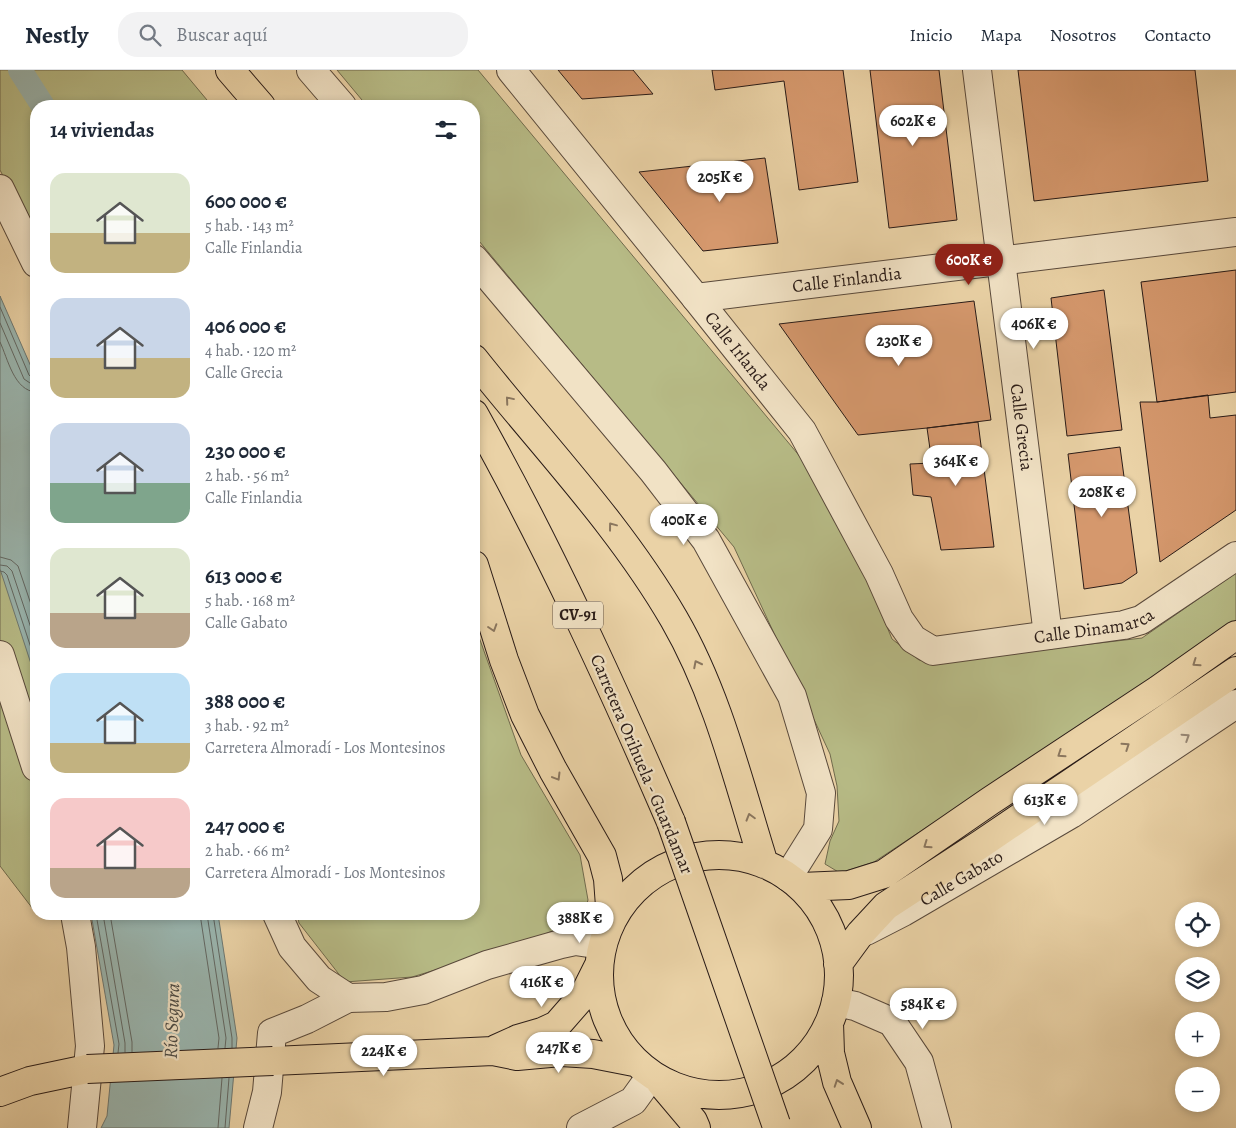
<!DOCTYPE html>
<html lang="es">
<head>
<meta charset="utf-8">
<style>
  :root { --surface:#fff; --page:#f2f2f3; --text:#1f2937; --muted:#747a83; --line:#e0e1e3; --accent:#8f2418 }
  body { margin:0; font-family:Alegreya,serif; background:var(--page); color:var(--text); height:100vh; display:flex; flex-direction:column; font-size:19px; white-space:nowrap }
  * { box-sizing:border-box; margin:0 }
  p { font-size:16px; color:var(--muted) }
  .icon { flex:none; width:28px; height:28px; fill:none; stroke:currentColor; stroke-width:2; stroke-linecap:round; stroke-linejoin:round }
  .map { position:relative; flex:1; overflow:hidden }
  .drawer { position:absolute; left:30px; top:30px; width:450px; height:820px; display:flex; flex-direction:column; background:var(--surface); border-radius:20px; box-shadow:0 2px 8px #0003 }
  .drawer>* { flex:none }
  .buttons { position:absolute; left:1175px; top:832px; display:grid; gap:10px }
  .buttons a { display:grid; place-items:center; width:45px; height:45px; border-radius:50%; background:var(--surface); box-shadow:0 2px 8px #0003; font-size:25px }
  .price { position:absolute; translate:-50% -42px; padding:0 11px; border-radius:18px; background:#fff; color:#222; font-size:16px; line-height:32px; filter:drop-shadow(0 1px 2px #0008) }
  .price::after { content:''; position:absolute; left:50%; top:30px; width:15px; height:11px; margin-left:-8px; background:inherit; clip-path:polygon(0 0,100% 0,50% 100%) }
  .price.active { background:var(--accent); color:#fff }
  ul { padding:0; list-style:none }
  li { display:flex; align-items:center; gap:15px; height:125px; padding:0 20px }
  li span { display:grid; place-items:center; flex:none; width:140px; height:100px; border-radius:15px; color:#555 }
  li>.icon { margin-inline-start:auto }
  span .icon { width:60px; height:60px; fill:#fffc; stroke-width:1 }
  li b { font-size:21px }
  h2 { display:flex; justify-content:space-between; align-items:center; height:60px; padding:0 20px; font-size:21px }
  header { display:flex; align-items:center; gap:30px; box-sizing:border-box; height:70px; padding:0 25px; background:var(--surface); border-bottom:1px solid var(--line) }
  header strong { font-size:24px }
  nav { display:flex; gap:28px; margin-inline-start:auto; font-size:18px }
  .search { width:350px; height:45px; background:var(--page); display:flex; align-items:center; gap:12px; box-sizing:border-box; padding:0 18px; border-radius:20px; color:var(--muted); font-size:19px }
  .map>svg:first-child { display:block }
</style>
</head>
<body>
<header>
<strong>Nestly</strong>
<div class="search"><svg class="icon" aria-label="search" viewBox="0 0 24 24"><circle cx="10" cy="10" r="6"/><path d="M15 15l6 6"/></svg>Buscar aquí</div>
<nav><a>Inicio</a><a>Mapa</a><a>Nosotros</a><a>Contacto</a></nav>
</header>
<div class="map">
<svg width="1236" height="1058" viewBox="0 0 1236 1058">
  <rect width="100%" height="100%" fill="#ead2a6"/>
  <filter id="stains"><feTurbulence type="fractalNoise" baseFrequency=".004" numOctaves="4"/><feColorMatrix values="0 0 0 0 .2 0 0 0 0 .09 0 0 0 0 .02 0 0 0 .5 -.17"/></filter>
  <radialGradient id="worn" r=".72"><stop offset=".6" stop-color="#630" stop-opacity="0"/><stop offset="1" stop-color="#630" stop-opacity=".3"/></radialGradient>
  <path fill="#b7bb86" stroke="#706b4e" d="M0 0H182L212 36H36V171L0 100Z
    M337 0H478L802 389 871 518 892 569 919 590 937 592 1142 568 1236 503V553L874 792 840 803 825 794 830 771 839 751 837 716 830 684 734 477 474 165V36H367Z
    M0 429 36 512V843L0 796Z
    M474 553 521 685 580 785 588 830 582 850 505 879 412 907 345 912 299 853 297 844H474Z"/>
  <path fill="#9ab6b0" stroke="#6d7873" d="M0 226 36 308V609L0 499Z
    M91 844H218L237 968 229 1058H101L107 1046 114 975Z"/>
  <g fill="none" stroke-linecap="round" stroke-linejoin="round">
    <path stroke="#626864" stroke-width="1" d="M0 237 29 305 32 308H36
      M0 253 24 309 30 313 36 314
      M0 272C8 289 14 321 36 322
      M0 487 11 490 18 496 36 549
      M0 495 7 496 12 501 36 573
      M0 501 4 502 7 505 36 593
      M96 844 119 974 118 983
      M103 844 125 973V982
      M110 844 132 972V982
      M200 844 219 968 218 978
      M207 844 226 968 225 978
      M213 844 232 968V978
      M218 1058 222 1008
      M225 1058 229 1008"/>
    <path stroke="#9ab6b0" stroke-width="24" d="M20 0 43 36"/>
  </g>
  <path fill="#d5986d" stroke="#291b17" d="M558 0H633L653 24 582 29Z
    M712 0H843L858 112 799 120 784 11 715 20Z
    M870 0H939L957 150 889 158Z
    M1018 0H1195L1208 111 1034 131Z
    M765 88 778 173 703 181 639 102Z
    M1236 200V322L1157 332 1141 212Z
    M1104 220 1122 360 1067 366 1051 228Z
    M974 231 991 350 927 358 858 365 779 254Z
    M1208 325 1210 348 1236 345V440L1160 492 1140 332H1157Z
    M978 352 994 477 941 480 931 427 913 425 910 394 932 393 927 358Z
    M1120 377 1137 503 1122 513 1084 519 1068 384Z"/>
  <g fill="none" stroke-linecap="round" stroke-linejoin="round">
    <defs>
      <g id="minor">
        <path d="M311 0 342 36"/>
        <path id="s1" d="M511 0 696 228 802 361 879 504 899 549 913 569 933 581 1124 555 1141 550 1236 486"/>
        <path id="s2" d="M977 0 1048 565"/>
        <path d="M0 119 36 193"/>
        <path d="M474 189 653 401 706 470 792 626 821 723 818 759 788 807"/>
        <path id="s3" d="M696 228 1236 162"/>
        <path d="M0 585 36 697"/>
        <path d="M75 844 81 877 90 976 82 1058"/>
        <path d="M277 844 292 877 319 909 348 928 386 927 423 920 487 895 561 874 575 871 602 875"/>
        <path id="s4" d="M866 861 903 842 1071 744 1236 634"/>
        <path d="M836 932 855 936 892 952 919 992 937 1058"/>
        <path d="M258 1058 267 1022 272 963 307 949 348 928"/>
        <path d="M581 1058 633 1031 651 1006"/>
      </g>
      <path id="major" d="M230 0 261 36
        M474 289C542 375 619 454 674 549 718 625 738 711 764 794
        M474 344C548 476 611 613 671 752
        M474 495 504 590 525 645 553 700 602 786 608 809 611 850
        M599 905a120 120 0 1 1 240 0a120 120 0 1 1-240 0Z
        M801 817 849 815 884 804 990 731 1158 620 1236 565
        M838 894 860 864 886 836 981 774 1236 601
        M829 953 830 983 837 1012 857 1058
        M496 979 518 969 542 962 557 955 585 923 598 897
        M273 991 493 981 517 986 561 982 593 984 634 992
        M661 1013 693 1051 696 1058
        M0 1022 30 1011 87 999"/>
    </defs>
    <use href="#minor" stroke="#59493b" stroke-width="30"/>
    <use href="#major" stroke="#291b17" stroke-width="30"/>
    <use href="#minor" stroke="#f1e2c5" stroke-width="28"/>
    <use href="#major" stroke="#ead2a6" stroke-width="28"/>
    <defs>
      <path id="major-bridge" d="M671 752 776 1054
        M87 999 273 991"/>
    </defs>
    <use href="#major-bridge" stroke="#291b17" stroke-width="30" stroke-linecap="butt"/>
    <use href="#major-bridge" stroke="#ead2a6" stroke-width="28"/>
  </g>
  <defs><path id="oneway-chevron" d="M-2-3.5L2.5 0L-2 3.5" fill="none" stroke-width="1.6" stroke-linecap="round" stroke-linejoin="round" transform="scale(1.25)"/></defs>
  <g stroke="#8a765e">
    <use href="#oneway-chevron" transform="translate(509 330) rotate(-130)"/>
    <use href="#oneway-chevron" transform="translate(612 456) rotate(-127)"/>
    <use href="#oneway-chevron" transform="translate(493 558) rotate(72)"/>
    <use href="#oneway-chevron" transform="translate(1196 593) rotate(145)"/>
    <use href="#oneway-chevron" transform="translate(697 594) rotate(-117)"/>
    <use href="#oneway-chevron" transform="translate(1126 676) rotate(-34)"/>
    <use href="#oneway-chevron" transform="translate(1061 684) rotate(146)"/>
    <use href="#oneway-chevron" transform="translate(557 707) rotate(59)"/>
    <use href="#oneway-chevron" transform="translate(750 747) rotate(-106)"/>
    <use href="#oneway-chevron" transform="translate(927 775) rotate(145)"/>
    <use href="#oneway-chevron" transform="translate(838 1013) rotate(-109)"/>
  </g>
  <use stroke="#978877" href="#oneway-chevron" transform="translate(1186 667) rotate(-33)"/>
  <g text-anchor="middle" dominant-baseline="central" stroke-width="4.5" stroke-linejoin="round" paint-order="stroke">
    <rect fill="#f1e2c5" stroke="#65574b" stroke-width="1" x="553" y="531.5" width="50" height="27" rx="4"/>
    <g font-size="16" font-weight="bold" fill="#291b17">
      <text x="578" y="545">CV-91</text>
    </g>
    <g font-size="18" fill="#291b17" stroke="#f1e2c5">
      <text stroke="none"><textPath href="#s3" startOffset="152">Calle Finlandia</textPath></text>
      <text stroke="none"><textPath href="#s1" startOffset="361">Calle Irlanda</textPath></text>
      <text stroke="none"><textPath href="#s2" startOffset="360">Calle Grecia</textPath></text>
      <text stroke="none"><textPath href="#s1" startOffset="886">Calle Dinamarca</textPath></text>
      <text transform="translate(642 694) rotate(67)">Carretera Orihuela - Guardamar</text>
      <text stroke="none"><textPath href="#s4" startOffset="109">Calle Gabato</textPath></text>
    </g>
    <g font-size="19" font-style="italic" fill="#4b4a45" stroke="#f1e2c5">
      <text transform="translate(172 951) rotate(-88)">Río Segura</text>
    </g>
  </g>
  <rect width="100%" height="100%" filter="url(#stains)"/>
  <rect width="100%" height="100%" fill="url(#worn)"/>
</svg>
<div class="buttons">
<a><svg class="icon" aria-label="locate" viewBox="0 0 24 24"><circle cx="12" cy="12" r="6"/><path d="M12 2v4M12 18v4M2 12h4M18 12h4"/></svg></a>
<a><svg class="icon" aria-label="layers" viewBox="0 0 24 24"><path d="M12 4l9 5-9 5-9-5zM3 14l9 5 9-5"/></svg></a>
<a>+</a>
<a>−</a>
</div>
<b class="price" style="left:913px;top:77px">602K €</b>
<b class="price" style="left:720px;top:133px">205K €</b>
<b class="price active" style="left:969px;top:216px">600K €</b>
<b class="price" style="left:1034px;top:280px">406K €</b>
<b class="price" style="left:899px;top:297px">230K €</b>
<b class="price" style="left:956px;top:417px">364K €</b>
<b class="price" style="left:1102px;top:448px">208K €</b>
<b class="price" style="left:684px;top:476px">400K €</b>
<b class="price" style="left:1045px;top:756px">613K €</b>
<b class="price" style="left:580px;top:874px">388K €</b>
<b class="price" style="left:542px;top:938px">416K €</b>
<b class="price" style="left:923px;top:960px">584K €</b>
<b class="price" style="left:559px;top:1004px">247K €</b>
<b class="price" style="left:384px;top:1007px">224K €</b>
<section class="drawer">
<h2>14 viviendas<svg class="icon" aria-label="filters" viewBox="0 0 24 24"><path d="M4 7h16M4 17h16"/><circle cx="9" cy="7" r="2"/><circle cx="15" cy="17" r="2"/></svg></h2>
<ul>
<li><span style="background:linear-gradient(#dfe7d0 60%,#c2b280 0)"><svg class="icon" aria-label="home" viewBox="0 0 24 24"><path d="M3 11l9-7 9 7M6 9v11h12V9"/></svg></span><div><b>600 000 €</b><p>5 hab. · 143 m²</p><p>Calle Finlandia</p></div></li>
<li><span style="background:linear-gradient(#c9d6e8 60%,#c2b280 0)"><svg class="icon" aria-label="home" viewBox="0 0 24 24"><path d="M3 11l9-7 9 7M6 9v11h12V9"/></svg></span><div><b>406 000 €</b><p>4 hab. · 120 m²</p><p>Calle Grecia</p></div></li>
<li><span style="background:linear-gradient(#c9d6e8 60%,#7fa58c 0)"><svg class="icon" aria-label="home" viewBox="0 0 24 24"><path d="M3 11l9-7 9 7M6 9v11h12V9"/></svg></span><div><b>230 000 €</b><p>2 hab. · 56 m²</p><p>Calle Finlandia</p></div></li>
<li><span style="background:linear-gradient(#dfe7d0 65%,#b9a48a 0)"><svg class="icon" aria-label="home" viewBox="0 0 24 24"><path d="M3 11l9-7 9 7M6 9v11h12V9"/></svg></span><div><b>613 000 €</b><p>5 hab. · 168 m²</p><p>Calle Gabato</p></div></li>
<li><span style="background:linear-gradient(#bfe0f5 70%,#c2b280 0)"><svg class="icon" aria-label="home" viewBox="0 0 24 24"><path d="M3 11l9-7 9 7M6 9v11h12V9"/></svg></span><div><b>388 000 €</b><p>3 hab. · 92 m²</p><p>Carretera Almoradí - Los Montesinos</p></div></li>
<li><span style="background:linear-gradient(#f6c9c9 70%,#b9a48a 0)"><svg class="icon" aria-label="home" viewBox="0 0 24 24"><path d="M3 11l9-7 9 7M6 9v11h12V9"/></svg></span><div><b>247 000 €</b><p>2 hab. · 66 m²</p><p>Carretera Almoradí - Los Montesinos</p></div></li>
</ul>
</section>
</div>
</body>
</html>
